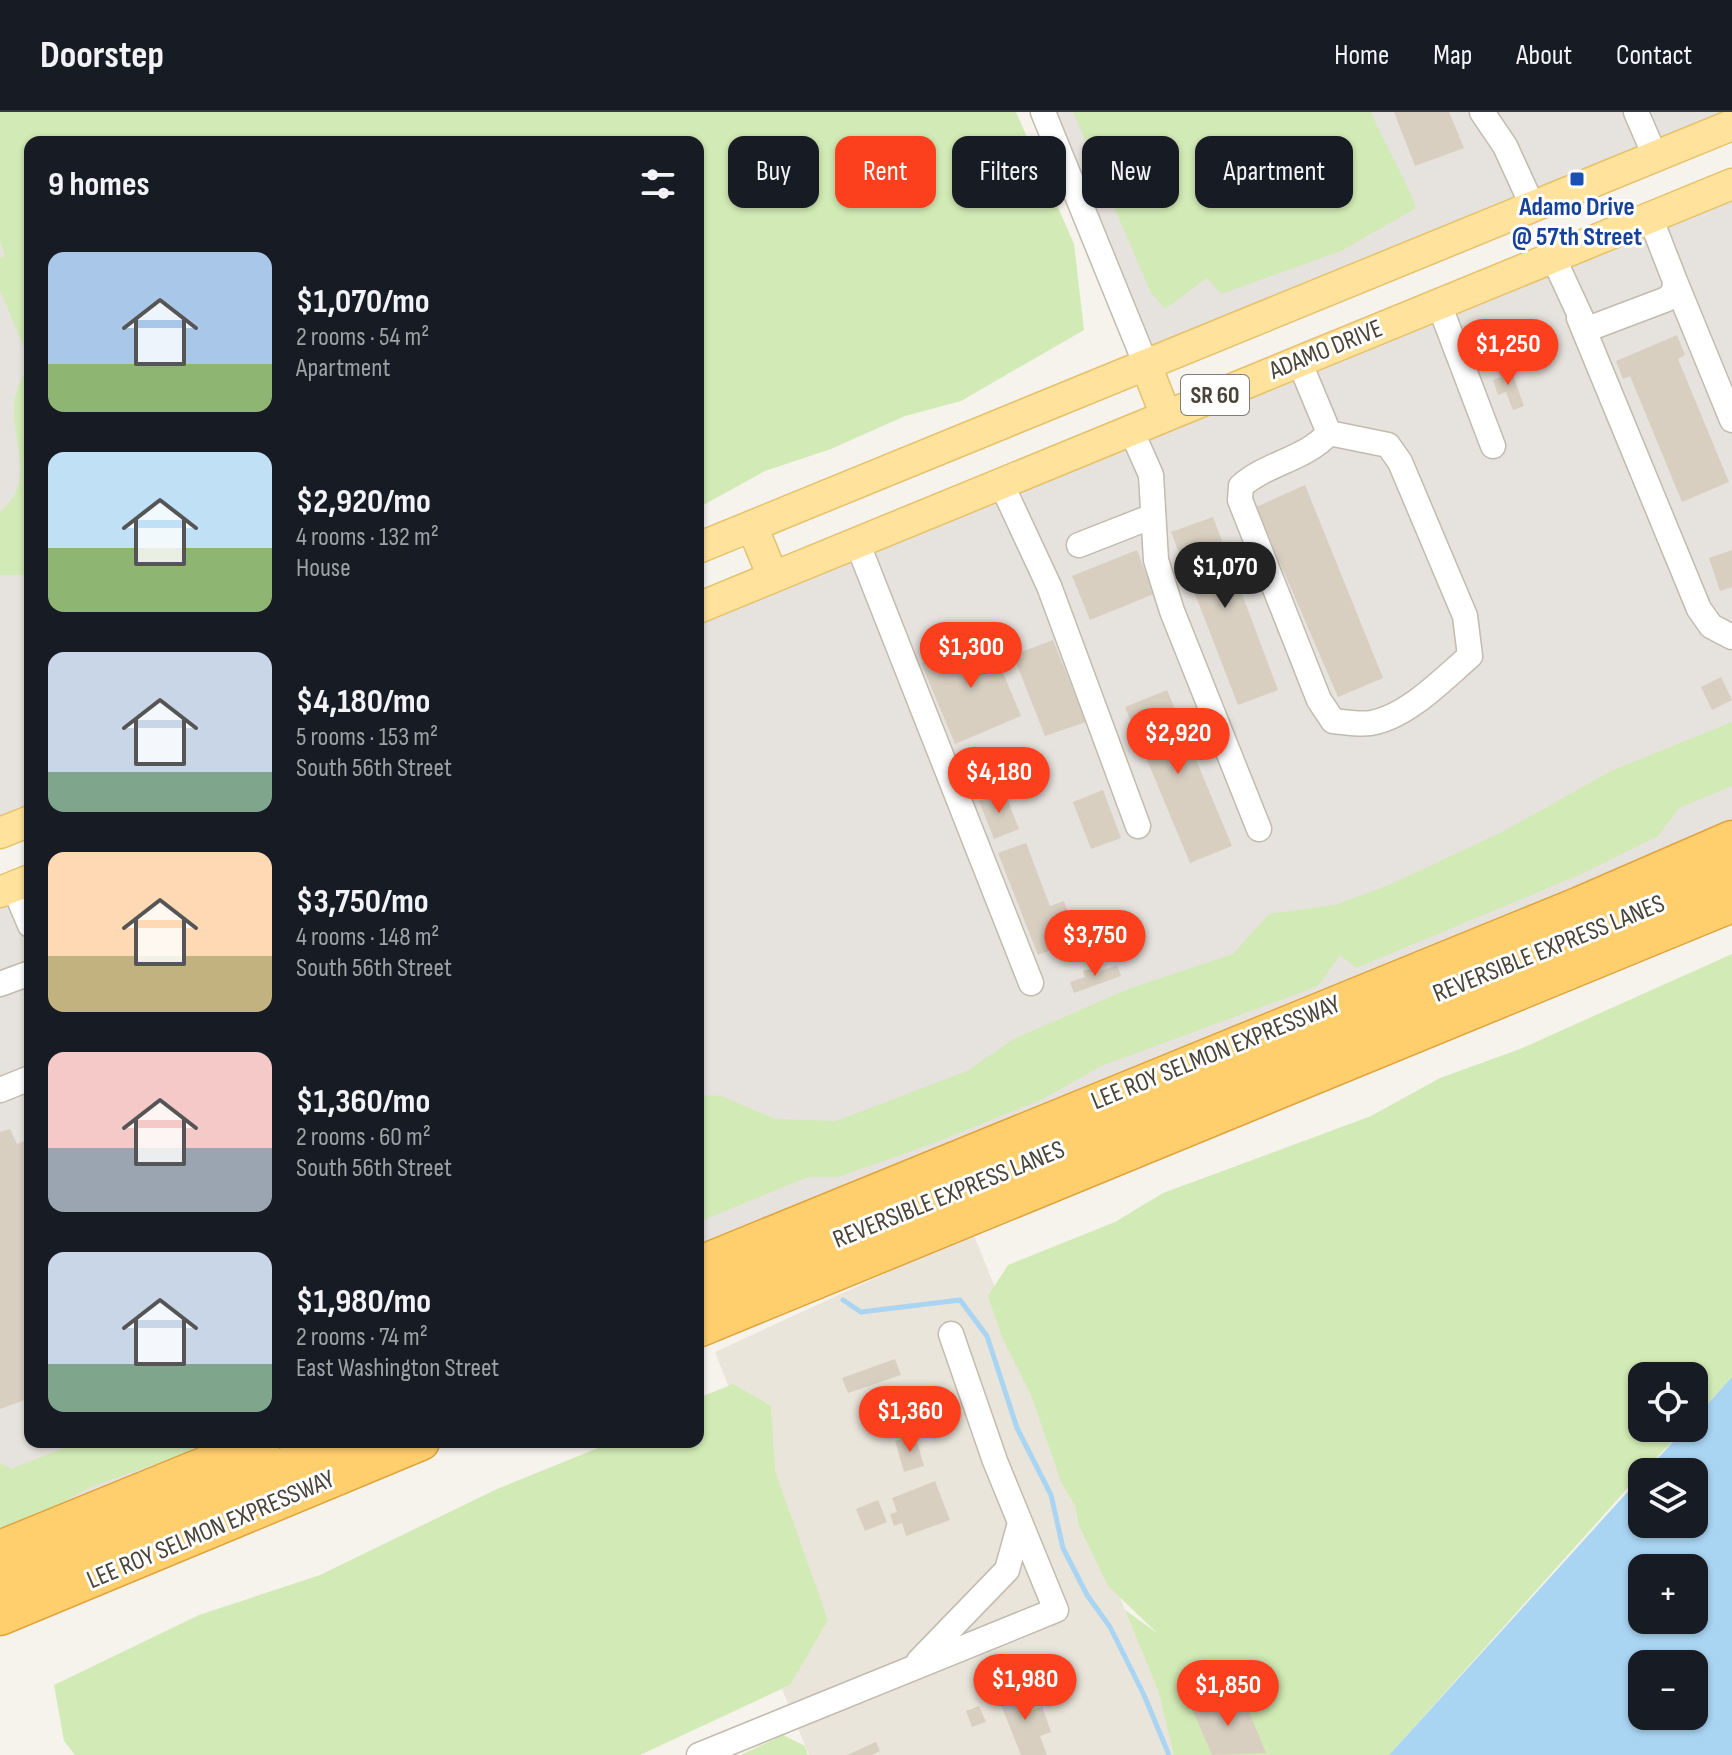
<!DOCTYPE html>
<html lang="en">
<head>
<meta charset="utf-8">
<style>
  :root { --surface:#171b24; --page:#242831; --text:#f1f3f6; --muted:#9ea1a6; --line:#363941; --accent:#fc3f1d }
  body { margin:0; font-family:"Sofia Sans Condensed",sans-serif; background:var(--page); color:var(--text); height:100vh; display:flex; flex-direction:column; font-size:30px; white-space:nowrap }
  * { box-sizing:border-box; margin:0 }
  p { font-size:26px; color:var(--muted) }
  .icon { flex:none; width:44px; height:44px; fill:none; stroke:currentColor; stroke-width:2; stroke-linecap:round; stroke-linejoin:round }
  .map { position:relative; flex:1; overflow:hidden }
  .details { position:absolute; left:24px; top:24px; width:680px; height:1312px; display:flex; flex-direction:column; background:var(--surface); border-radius:16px; box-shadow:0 2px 6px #0004 }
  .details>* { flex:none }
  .hud { position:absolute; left:728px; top:24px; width:760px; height:72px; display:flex; gap:16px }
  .buttons { position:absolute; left:1628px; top:1250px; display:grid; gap:16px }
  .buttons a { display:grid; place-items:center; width:80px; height:80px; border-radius:16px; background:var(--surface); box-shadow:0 2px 6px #0004; font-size:40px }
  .price { position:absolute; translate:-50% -68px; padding:0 18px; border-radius:28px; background:var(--accent); color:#fff; font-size:26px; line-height:52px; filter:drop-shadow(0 2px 4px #0008) }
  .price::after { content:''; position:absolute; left:50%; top:48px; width:24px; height:18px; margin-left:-12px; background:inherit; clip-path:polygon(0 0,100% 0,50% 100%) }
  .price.current { background:#222; color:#fff }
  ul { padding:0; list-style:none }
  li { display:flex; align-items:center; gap:24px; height:200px; padding:0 24px }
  li span { display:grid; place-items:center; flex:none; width:224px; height:160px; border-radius:16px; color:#555 }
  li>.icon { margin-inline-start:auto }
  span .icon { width:96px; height:96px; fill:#fffc; stroke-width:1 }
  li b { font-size:34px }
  h2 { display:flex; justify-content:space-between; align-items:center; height:96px; padding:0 24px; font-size:34px }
  .pill { padding:0 28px; border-radius:16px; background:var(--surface); box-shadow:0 2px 6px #0004; font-size:28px; line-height:72px }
  .pill.current { background:var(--accent); color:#fff }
  header { display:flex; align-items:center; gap:48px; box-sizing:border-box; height:112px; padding:0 40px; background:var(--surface); border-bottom:2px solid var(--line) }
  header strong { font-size:38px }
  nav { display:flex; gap:44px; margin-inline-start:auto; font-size:28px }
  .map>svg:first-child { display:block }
</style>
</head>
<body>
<header>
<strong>Doorstep</strong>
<nav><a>Home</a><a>Map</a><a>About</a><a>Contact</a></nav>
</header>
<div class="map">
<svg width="1732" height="1643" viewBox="0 0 1732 1643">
  <rect width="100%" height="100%" fill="#f6f3ec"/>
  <path fill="#eae5da" d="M973 1121 1125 1498 1185 1643H809L775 1560 799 1453 715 1240Z"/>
  <path fill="#e6e2dd" d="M0 0 30 30V694L0 705Z
    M1047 0H1732L1153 252Z
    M1732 81V724L698 1151V507Z
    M30 774V1330H248L0 1429V786Z"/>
  <path fill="#d2eab5" d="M0 0H1016L1074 132 1084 218 961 289 905 304 831 337 765 359 698 396V30H30V250L0 178V146L5 144 0 129Z
    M1073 0H1371C1385 33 1404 62 1416 96L1341 139 1221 182 1207 166 1165 197 1151 181Z
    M30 250V463H0V400C39 369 8 324 15 285 17 274 25 261 30 250Z
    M1732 610V674L1679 696 1658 724 1577 764 1356 856 1340 843 1318 874 1101 954 1041 988 934 1031 838 1065H808L698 1110V983L721 984 775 1007 836 1009 967 959 1014 927 1128 877 1233 842 1269 802 1335 793 1389 773 1502 720 1611 659Z
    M1732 842V1265L1694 1307V1264H1642V1316H1686L1642 1360 1389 1643H1174L1159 1581 1125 1498 1157 1521 1108 1474 1079 1414 1075 1393 1062 1372 1031 1283 1002 1225 988 1184 1008 1153 1115 1110 1163 1081 1371 1004 1440 966 1520 937Z
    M733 1272 771 1294 775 1359 828 1508 790 1573 640 1643H75L64 1629 54 1573 199 1503 320 1463 497 1377 613 1330H698V1286Z
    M79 1330H205L184 1342 90 1375 50 1398 0 1417V1351L11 1357Z
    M783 1623 805 1634 808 1643H741Z"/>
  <path fill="#a9d4f2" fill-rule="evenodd" d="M1732 1265V1643H1389L1642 1364V1412H1694V1360H1645L1686 1316H1694V1307ZM1642 1456H1694V1508H1642ZM1642 1552H1694V1604H1642Z"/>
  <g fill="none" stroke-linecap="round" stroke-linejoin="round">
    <path stroke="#a9d4f2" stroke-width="5" d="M843 1188 861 1200 960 1188 987 1224 1017 1316 1051 1383 1063 1436 1087 1483 1110 1515 1144 1583 1169 1643"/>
  </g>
  <path fill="#d8cfc1" d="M1394 0H1449L1464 36 1415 54Z
    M1677 223 1685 243 1678 247 1729 370 1682 390 1630 264 1623 267 1616 249Z
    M1509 252 1524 294 1513 298 1506 280 1498 283 1493 268 1501 265 1497 256Z
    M1305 373 1383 566 1338 585 1256 395Z
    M1213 405 1278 578 1238 593 1171 420Z
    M1137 438 1154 482 1090 508 1072 464Z
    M1732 438V475L1720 479 1709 446Z
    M988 524 1021 604 955 632 921 551Z
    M1053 528 1086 610 1045 624 1013 543Z
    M1721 565 1732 588 1712 598 1701 575Z
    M1167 578 1232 734 1190 751 1125 595Z
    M1103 678 1121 726 1091 737 1073 690Z
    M1004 679 1019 717 994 727 979 689Z
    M1026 731 1050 794 1064 789 1073 814 1060 819 1065 832 1038 843 998 741Z
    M1117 853 1121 864 1074 881 1070 870 1085 865 1083 859 1093 856 1095 861Z
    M10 1017 17 1032 30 1027V1286L0 1297V1020Z
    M895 1247 901 1263 848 1281 842 1266Z
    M915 1323 924 1354 904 1360 895 1329Z
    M935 1369 950 1408 906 1424 902 1411 894 1414 890 1402 897 1400 892 1386Z
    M878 1388 887 1410 865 1419 856 1397Z
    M1021 1573 1030 1599 1042 1594 1051 1620 1040 1624 1047 1643H1021L997 1583Z
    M1228 1582 1233 1595 1245 1590 1266 1641 1212 1643 1192 1597Z
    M979 1594 986 1610 972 1615 966 1599Z
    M876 1630 880 1639 872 1643H847Z"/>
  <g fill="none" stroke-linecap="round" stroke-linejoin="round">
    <defs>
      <path id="minor" d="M1043 0 1146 253
        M1482 0 1505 34 1533 95
        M1636 0 1655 44
        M1553 145 1584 212 1593 215 1667 187 1674 180 1675 169 1650 105
        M1675 169 1732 308
        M1439 192 1493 334
        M1579 206 1699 497 1711 514 1732 525
        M1299 249 1329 321C1306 347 1267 351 1241 374L1240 388 1319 588 1333 609C1345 610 1359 613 1371 611 1407 605 1442 568 1470 544L1465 504 1400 350 1388 333 1329 321
        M1131 318 1151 363 1156 448 1172 499 1259 717
        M1001 371 1049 474 1138 714
        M857 430 1031 871
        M1079 433 1153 404
        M14 775 30 813
        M0 872 30 861
        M0 978 30 966
        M919 1549 1007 1458 1020 1411
        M699 1643 1056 1498 995 1349 951 1222"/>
      <path id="major" d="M1146 253 1166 304
        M752 414 773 465
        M698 436 1732 13
        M698 496 1732 72
        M0 721 30 709
        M0 780 30 768"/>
      <path id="highway" d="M698 1153 1580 793 1732 727
        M698 1186 1732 760
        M698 1217 1732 792
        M0 1437 262 1330
        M0 1470 344 1330
        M0 1505 421 1330"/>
    </defs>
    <use href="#minor" stroke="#c2bbae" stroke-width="27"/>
    <use href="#major" stroke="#e6c16a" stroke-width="33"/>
    <use href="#highway" stroke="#e0a43c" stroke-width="39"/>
    <use href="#minor" stroke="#fff" stroke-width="24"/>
    <use href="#major" stroke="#ffe39c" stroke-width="30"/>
    <use href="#highway" stroke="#ffcf6e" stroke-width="36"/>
  </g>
  <rect fill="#1a4fb4" stroke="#fff" stroke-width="3" x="1569" y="59" width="16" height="16" rx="4"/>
  <g text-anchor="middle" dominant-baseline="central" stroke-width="6" stroke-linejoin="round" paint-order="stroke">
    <rect fill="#fff" stroke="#817c74" stroke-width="2" x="1181" y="263" width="68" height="40" rx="6"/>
    <g font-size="24" font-weight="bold" fill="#4b4439">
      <text x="1215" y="283">SR 60</text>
    </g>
    <g font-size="26" font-weight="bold" fill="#164399" stroke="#fff">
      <text x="1577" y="95">Adamo Drive<tspan x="1577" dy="30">@ 57th Street</tspan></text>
    </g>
    <g font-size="26" fill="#4b4439" stroke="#fff">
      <text transform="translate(1326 238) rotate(-22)">ADAMO DRIVE</text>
      <text transform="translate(1549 837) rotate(-22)">REVERSIBLE EXPRESS LANES</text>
      <text transform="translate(1216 941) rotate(-22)">LEE ROY SELMON EXPRESSWAY</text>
      <text transform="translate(949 1083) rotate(-22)">REVERSIBLE EXPRESS LANES</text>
      <text transform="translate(211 1418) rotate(-23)">LEE ROY SELMON EXPRESSWAY</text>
    </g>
  </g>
</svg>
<div class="buttons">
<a><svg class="icon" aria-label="locate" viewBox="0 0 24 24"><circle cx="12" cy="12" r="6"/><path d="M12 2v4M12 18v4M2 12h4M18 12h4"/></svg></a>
<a><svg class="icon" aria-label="layers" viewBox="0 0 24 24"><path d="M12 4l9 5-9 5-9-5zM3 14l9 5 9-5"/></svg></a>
<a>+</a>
<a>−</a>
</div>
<b class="price" style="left:1508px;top:275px">$1,250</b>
<b class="price current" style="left:1225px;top:498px">$1,070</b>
<b class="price" style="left:971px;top:578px">$1,300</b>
<b class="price" style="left:1178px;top:664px">$2,920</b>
<b class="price" style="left:999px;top:703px">$4,180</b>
<b class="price" style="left:1095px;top:866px">$3,750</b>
<b class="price" style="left:910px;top:1342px">$1,360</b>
<b class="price" style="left:1025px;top:1610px">$1,980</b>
<b class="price" style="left:1228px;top:1616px">$1,850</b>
<div class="hud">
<a class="pill">Buy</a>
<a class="pill current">Rent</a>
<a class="pill">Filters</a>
<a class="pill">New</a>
<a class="pill">Apartment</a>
</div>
<section class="details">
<h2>9 homes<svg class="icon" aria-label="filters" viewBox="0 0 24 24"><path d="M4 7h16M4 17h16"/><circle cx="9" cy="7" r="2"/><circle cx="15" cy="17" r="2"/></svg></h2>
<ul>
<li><span style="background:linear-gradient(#a9c7e8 70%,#8fb573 0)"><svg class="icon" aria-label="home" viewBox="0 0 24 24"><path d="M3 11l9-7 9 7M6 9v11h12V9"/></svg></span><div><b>$1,070/mo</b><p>2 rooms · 54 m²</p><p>Apartment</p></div></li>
<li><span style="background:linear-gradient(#bfe0f5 60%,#8fb573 0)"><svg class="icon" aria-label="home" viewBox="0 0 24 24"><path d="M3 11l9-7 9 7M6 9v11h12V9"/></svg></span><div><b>$2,920/mo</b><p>4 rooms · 132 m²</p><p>House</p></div></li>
<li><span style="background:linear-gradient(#c9d6e8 75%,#7fa58c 0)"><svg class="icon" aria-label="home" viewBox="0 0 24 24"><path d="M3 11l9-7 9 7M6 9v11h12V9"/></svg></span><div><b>$4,180/mo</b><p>5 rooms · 153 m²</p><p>South 56th Street</p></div></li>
<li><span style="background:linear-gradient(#ffd9b3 65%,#c2b280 0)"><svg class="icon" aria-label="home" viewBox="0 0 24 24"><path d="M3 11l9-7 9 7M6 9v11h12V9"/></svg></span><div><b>$3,750/mo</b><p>4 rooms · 148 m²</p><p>South 56th Street</p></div></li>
<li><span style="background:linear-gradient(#f6c9c9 60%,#9aa5b1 0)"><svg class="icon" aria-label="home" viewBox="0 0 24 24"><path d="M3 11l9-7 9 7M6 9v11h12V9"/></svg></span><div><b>$1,360/mo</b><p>2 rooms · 60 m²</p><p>South 56th Street</p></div></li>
<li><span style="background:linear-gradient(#c9d6e8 70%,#7fa58c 0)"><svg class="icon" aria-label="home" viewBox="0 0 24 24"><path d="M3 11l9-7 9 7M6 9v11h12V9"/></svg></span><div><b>$1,980/mo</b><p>2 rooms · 74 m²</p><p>East Washington Street</p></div></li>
</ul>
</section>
</div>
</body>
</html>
